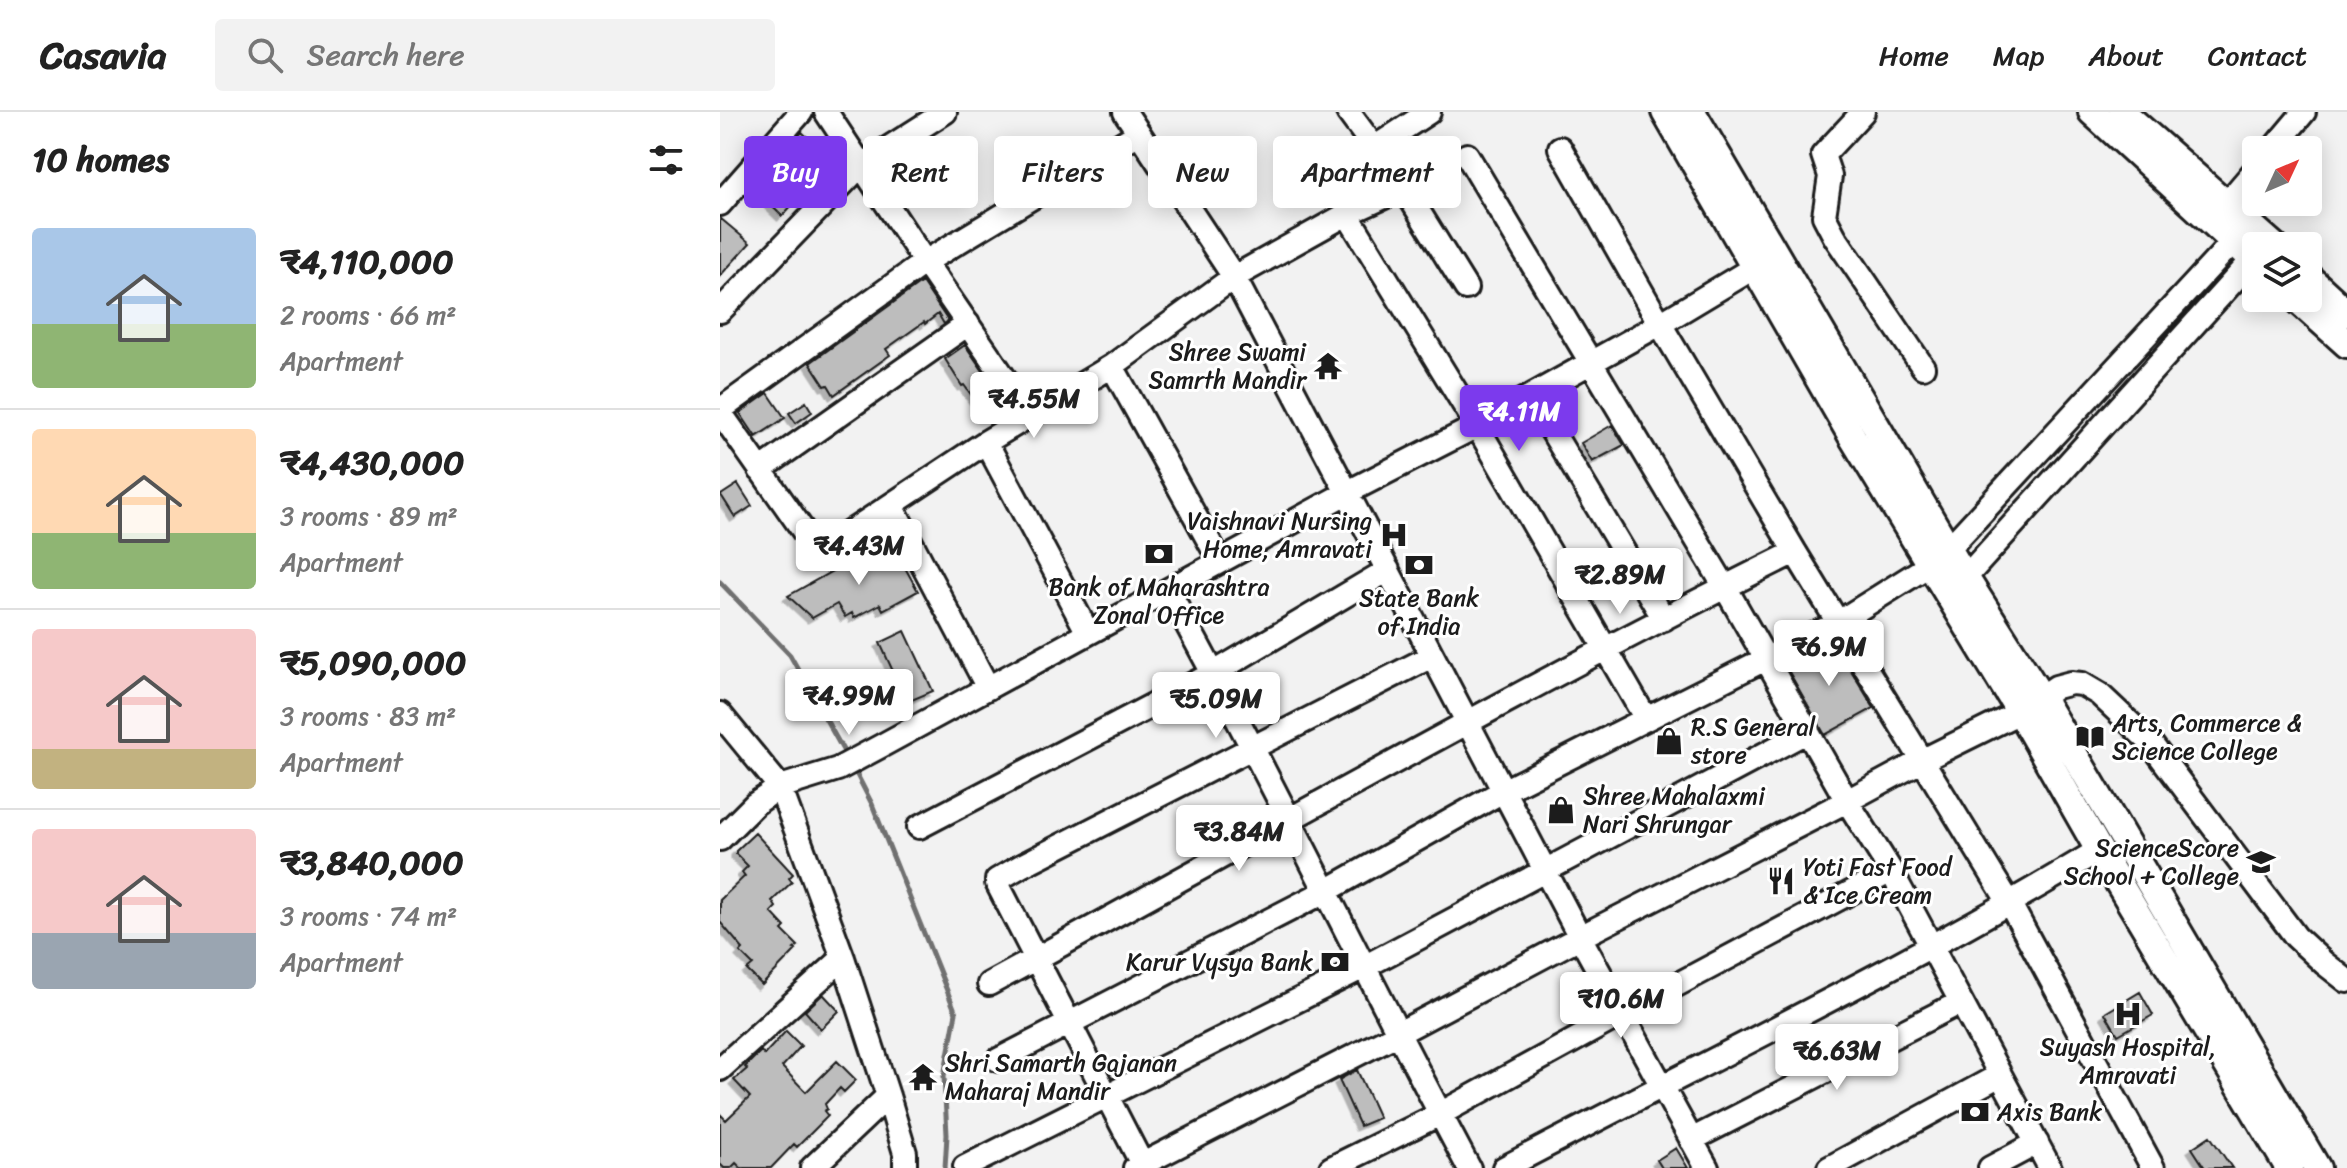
<!DOCTYPE html>
<html lang="en">
<head>
<meta charset="utf-8">
<style>
  :root { --surface:#fff; --page:#f2f2f2; --text:#222; --muted:#767676; --line:#e0e0e0; --accent:#7c3aed }
  body { margin:0; font-family:Sriracha,sans-serif; background:var(--page); color:var(--text); height:100vh; display:flex; flex-direction:column; font-size:30px; white-space:nowrap }
  * { box-sizing:border-box; margin:0 }
  p { font-size:26px; color:var(--muted) }
  .icon { flex:none; width:44px; height:44px; fill:none; stroke:currentColor; stroke-width:2; stroke-linecap:round; stroke-linejoin:round }
  .map { position:relative; flex:1; overflow:hidden }
  .panel { display:flex; flex-direction:column; background:var(--surface); width:720px }
  .panel>* { flex:none }
  .guide { position:absolute; left:24px; top:24px; width:760px; height:72px; display:flex; gap:16px }
  .needle { width:52px; rotate:46deg }
  .controls { position:absolute; left:1522px; top:24px; display:grid; gap:16px }
  .controls a { display:grid; place-items:center; width:80px; height:80px; border-radius:8px; background:var(--surface); box-shadow:0 4px 20px #0003; font-size:40px }
  .price { position:absolute; translate:-50% -68px; padding:0 18px; border-radius:8px; background:#fff; color:#222; font-size:26px; line-height:52px; filter:drop-shadow(0 2px 4px #0008) }
  .price::after { content:''; position:absolute; left:50%; top:48px; width:24px; height:18px; margin-left:-12px; background:inherit; clip-path:polygon(0 0,100% 0,50% 100%) }
  .price.selected { background:var(--accent); color:#fff }
  ul { padding:0; list-style:none }
  li { display:flex; align-items:center; gap:24px; height:200px; padding:0 32px }
  li+li { border-top:2px solid var(--line) }
  li span { display:grid; place-items:center; flex:none; width:224px; height:160px; border-radius:8px; color:#555 }
  li>.icon { margin-inline-start:auto }
  span .icon { width:96px; height:96px; fill:#fffc; stroke-width:1 }
  li b { font-size:34px }
  h2 { display:flex; justify-content:space-between; align-items:center; height:96px; padding:0 32px; font-size:34px }
  .tag { padding:0 28px; border-radius:8px; background:var(--surface); box-shadow:0 4px 20px #0003; font-size:28px; line-height:72px }
  .tag.selected { background:var(--accent); color:#fff }
  header { display:flex; align-items:center; gap:48px; box-sizing:border-box; height:112px; padding:0 40px; background:var(--surface); border-bottom:2px solid var(--line) }
  header strong { font-size:38px }
  nav { display:flex; gap:44px; margin-inline-start:auto; font-size:28px }
  .search { width:560px; height:72px; background:var(--page); display:flex; align-items:center; gap:20px; box-sizing:border-box; padding:0 28px; border-radius:8px; color:var(--muted); font-size:30px }
  main { display:flex; flex:1; min-height:0 }
  .map>svg:first-child { display:block }
</style>
</head>
<body>
<header>
<strong>Casavia</strong>
<div class="search"><svg class="icon" aria-label="search" viewBox="0 0 24 24"><circle cx="10" cy="10" r="6"/><path d="M15 15l6 6"/></svg>Search here</div>
<nav><a>Home</a><a>Map</a><a>About</a><a>Contact</a></nav>
</header>
<main>
<section class="panel">
<h2>10 homes<svg class="icon" aria-label="filters" viewBox="0 0 24 24"><path d="M4 7h16M4 17h16"/><circle cx="9" cy="7" r="2"/><circle cx="15" cy="17" r="2"/></svg></h2>
<ul>
<li><span style="background:linear-gradient(#a9c7e8 60%,#8fb573 0)"><svg class="icon" aria-label="home" viewBox="0 0 24 24"><path d="M3 11l9-7 9 7M6 9v11h12V9"/></svg></span><div><b>₹4,110,000</b><p>2 rooms · 66 m²</p><p>Apartment</p></div></li>
<li><span style="background:linear-gradient(#ffd9b3 65%,#8fb573 0)"><svg class="icon" aria-label="home" viewBox="0 0 24 24"><path d="M3 11l9-7 9 7M6 9v11h12V9"/></svg></span><div><b>₹4,430,000</b><p>3 rooms · 89 m²</p><p>Apartment</p></div></li>
<li><span style="background:linear-gradient(#f6c9c9 75%,#c2b280 0)"><svg class="icon" aria-label="home" viewBox="0 0 24 24"><path d="M3 11l9-7 9 7M6 9v11h12V9"/></svg></span><div><b>₹5,090,000</b><p>3 rooms · 83 m²</p><p>Apartment</p></div></li>
<li><span style="background:linear-gradient(#f6c9c9 65%,#9aa5b1 0)"><svg class="icon" aria-label="home" viewBox="0 0 24 24"><path d="M3 11l9-7 9 7M6 9v11h12V9"/></svg></span><div><b>₹3,840,000</b><p>3 rooms · 74 m²</p><p>Apartment</p></div></li>
</ul>
</section>
<div class="map">
<svg width="1627" height="1056" viewBox="0 0 1627 1056">
  <defs>
    <filter id="shadow"><feDropShadow dx="-4.5" dy="4.5" stdDeviation="0" flood-color="#0004"/></filter>
  </defs>
  <rect width="100%" height="100%" fill="#f2f2f2"/>
  <filter id="ink" filterUnits="userSpaceOnUse"><feTurbulence type="fractalNoise" baseFrequency=".0125" numOctaves="2"/><feDisplacementMap in="SourceGraphic" scale="16" xChannelSelector="R" yChannelSelector="G"/><feConvolveMatrix kernelMatrix="1 2 1 2 8 2 1 2 1" color-interpolation-filters="sRGB"/></filter>
  <g filter="url(#ink)">
    <g fill="none" stroke-linecap="round" stroke-linejoin="round">
      <path stroke="#707070" stroke-width="5" d="M0 470 70 543 128 647
        M133 655 152 692 236 901 224 964 227 1023 225 1056"/>
    </g>
    <path fill="#bdbdbd" stroke="#1c1c1c" stroke-width="2" filter="url(#shadow)" d="M82 20 103 40V46L94 60 99 64 62 104 33 76Z
      M0 106 30 131 0 164Z
      M202 170 228 209 224 212 218 202 205 212 204 210 166 237 170 243 114 283 108 273 105 274 90 251Z
      M245 233 274 275 255 288 244 273 242 274 225 247Z
      M48 281 65 306 36 325 20 301Z
      M86 290 92 300 76 311 69 301Z
      M892 313 904 333 872 350 861 331Z
      M18 372 32 394 15 405 1 383Z
      M173 434 198 479 163 498 160 492 134 506 132 501 125 505 117 492 92 506 68 484 125 452 127 456 139 449 140 452Z
      M185 519 213 579 187 590 160 531Z
      M1113 529 1154 596 1105 623 1065 553Z
      M35 721 73 762 69 766 72 770 52 789 56 795 51 800 65 815 62 818 78 834 74 837 76 838 42 873 27 858 33 853 20 840 23 837 0 810V788L25 764 22 760 28 754 16 742V739Z
      M1420 880 1433 903 1398 923 1385 901Z
      M103 882 119 899 101 917 85 899Z
      M66 919 81 934 62 955 86 980 117 949 136 968 124 980 120 976 105 992 107 997 104 999 108 1004 77 1035 74 1032 51 1056H21L16 1051 11 1056H4L0 1052V1002L6 1008 30 985 14 968 27 957 25 955 41 939 44 943Z
      M637 958 659 1006 640 1014 619 968Z
      M1490 1024 1512 1056H1485L1472 1036Z
      M956 1036 968 1056H942L937 1048Z"/>
    <g fill="none" stroke-linecap="round" stroke-linejoin="round">
      <defs>
        <path id="minor" d="M106 0 205 150 310 303
          M405 0 514 165 860 825 987 1056
          M628 0 684 76 746 176
          M1143 0 1103 43 1110 64 1104 104 1115 125 1203 255
          M654 36 709 0
          M840 36 940 212 1075 440 1290 792 1433 1056
          M1552 38 1584 0
          M747 43 1005 475 1127 689 1171 759 1330 1056
          M1507 91 1536 57
          M0 92 81 0
          M627 102 757 314 926 607
          M0 199 140 54 225 0
          M392 254 500 449
          M811 284 944 507
          M0 298 205 150 419 21
          M0 300 94 434 100 437 106 436 266 330 392 254 514 165 627 102 684 76
          M266 330 368 521
          M40 358 248 212
          M172 394 268 576
          M448 478C553 668 646 864 749 1056
          M1234 478 1536 144
          M0 602 60 675 123 846 168 984 185 1041V1056
          M199 715 494 561 668 458
          M0 727 35 692 60 675 118 657 161 634 628 380 757 314 940 212 1050 146
          M269 872C537 727 802 575 1075 440
          M278 948 606 779 783 679 1117 511 1211 452 1229 436 1524 118
          M0 957 123 846
          M971 1028 1241 890
          M245 1055 644 855 1088 619
          M92 1056 168 984
          M415 1056 677 922 860 825 1127 689 1201 649 1300 600 1336 575 1351 571 1362 572 1379 582 1429 629 1576 825 1604 851 1627 869
          M424 1056 277 771V768L301 754 712 544
          M611 1056 720 1002 902 902 1171 759
          M784 1056C983 951 1186 855 1379 738
          M1109 1056 1280 963
          M1270 1056 1317 1031"/>
        <path id="major" d="M945 0 1133 326 1300 600 1379 738 1569 1056
          M972 0 1246 467 1320 584 1597 1056
          M1372 0 1536 150
          M1402 0 1554 134
          M1588 165 1627 201
          M1576 186 1627 232"/>
      </defs>
      <use href="#minor" stroke="#1c1c1c" stroke-width="28"/>
      <use href="#major" stroke="#1c1c1c" stroke-width="32"/>
      <use href="#minor" stroke="#fff" stroke-width="22"/>
      <use href="#major" stroke="#fff" stroke-width="26"/>
    </g>
  </g>
  <defs>
    <symbol id="temple-bare" viewBox="-9 -9 18 18"><path d="M0-6L5-2H3V0L6.5 2.5H4V6H1.5V3h-3V6H-4V2.5H-6.5L-3 0V-2H-5Z" fill="#1c1c1c" stroke="#fff" stroke-width="2.5" paint-order="stroke"/></symbol>
    <symbol id="hospital-bare" viewBox="-9 -9 18 18"><path d="M-5-5h3v3.5h4V-5h3V5h-3V1.5h-4V5h-3Z" fill="#1c1c1c" stroke="#fff" stroke-width="2.5" paint-order="stroke"/></symbol>
    <symbol id="bank-bare" viewBox="-9 -9 18 18"><path d="M-6-4H6V4H-6ZM0-2.3a2.3 2.3 0 1 0 0 4.6a2.3 2.3 0 1 0 0-4.6Z" fill="#1c1c1c" stroke="#fff" stroke-width="2.5" paint-order="stroke"/></symbol>
    <symbol id="library-bare" viewBox="-9 -9 18 18"><path d="M-6-4Q-3-5.5-.7-3.5V5Q-3 3-6 4ZM6-4Q3-5.5 .7-3.5V5Q3 3 6 4Z" fill="#1c1c1c" stroke="#fff" stroke-width="2.5" paint-order="stroke"/></symbol>
    <symbol id="shop-bare" viewBox="-9 -9 18 18"><path d="M-5-2.5h2.3a2.7 3.5 0 0 1 5.4 0H5L5.5 6h-11ZM-1.5-2.5h3a1.5 2.3 0 0 0-3 0Z" fill="#1c1c1c" stroke="#fff" stroke-width="2.5" paint-order="stroke"/></symbol>
    <symbol id="university-bare" viewBox="-9 -9 18 18"><path d="M0-5L7-2L0 1L-7-2ZM-4 1L0 2.5L4 1V4Q0 6-4 4Z" fill="#1c1c1c" stroke="#fff" stroke-width="2.5" paint-order="stroke"/></symbol>
    <symbol id="restaurant-bare" viewBox="-9 -9 18 18"><path d="M-5-6h1v4h1v-4h1v4h1v-4h1v5L-1.5 .5V6h-2V.5L-5-1ZM5-6V6H3V1.5H1.5Q1.5-4 5-6Z" fill="#1c1c1c" stroke="#fff" stroke-width="2.5" paint-order="stroke"/></symbol>
  </defs>
  <g fill-rule="evenodd">
    <use href="#temple-bare" x="588" y="234" width="40" height="40"/>
    <use href="#hospital-bare" x="654" y="403" width="40" height="40"/>
    <use href="#bank-bare" x="419" y="422" width="40" height="40"/>
    <use href="#bank-bare" x="679" y="433" width="40" height="40"/>
    <use href="#library-bare" x="1350" y="605" width="40" height="40"/>
    <use href="#shop-bare" x="929" y="609" width="40" height="40"/>
    <use href="#shop-bare" x="821" y="678" width="40" height="40"/>
    <use href="#university-bare" x="1521" y="730" width="40" height="40"/>
    <use href="#restaurant-bare" x="1041" y="749" width="40" height="40"/>
    <use href="#bank-bare" x="595" y="830" width="40" height="40"/>
    <use href="#hospital-bare" x="1388" y="882" width="40" height="40"/>
    <use href="#temple-bare" x="183" y="945" width="40" height="40"/>
    <use href="#bank-bare" x="1235" y="980" width="40" height="40"/>
  </g>
  <g text-anchor="middle" dominant-baseline="central" stroke-width="6" stroke-linejoin="round" paint-order="stroke">
    <g font-size="24" fill="#1c1c1c" stroke="#fff" text-anchor="start">
      <text x="586" y="240" text-anchor="end">Shree Swami<tspan x="586" dy="28">Samrth Mandir</tspan></text>
      <text x="652" y="409" text-anchor="end">Vaishnavi Nursing<tspan x="652" dy="28">Home, Amravati</tspan></text>
      <text x="439" y="475" text-anchor="middle">Bank of Maharashtra<tspan x="439" dy="28">Zonal Office</tspan></text>
      <text x="699" y="486" text-anchor="middle">State Bank<tspan x="699" dy="28">of India</tspan></text>
      <text x="1392" y="611">Arts, Commerce &amp;<tspan x="1392" dy="28">Science College</tspan></text>
      <text x="971" y="615">R.S General<tspan x="971" dy="28">store</tspan></text>
      <text x="863" y="684">Shree Mahalaxmi<tspan x="863" dy="28">Nari Shrungar</tspan></text>
      <text x="1519" y="736" text-anchor="end">ScienceScore<tspan x="1519" dy="28">School + College</tspan></text>
      <text x="1083" y="755">Yoti Fast Food<tspan x="1083" dy="28">&amp; Ice Cream</tspan></text>
      <text x="593" y="850" text-anchor="end">Karur Vysya Bank</text>
      <text x="1408" y="935" text-anchor="middle">Suyash Hospital,<tspan x="1408" dy="28">Amravati</tspan></text>
      <text x="225" y="951">Shri Samarth Gajanan<tspan x="225" dy="28">Maharaj Mandir</tspan></text>
      <text x="1277" y="1000">Axis Bank</text>
    </g>
  </g>
</svg>
<div class="controls">
<a><svg class="needle" viewBox="-14 -14 28 28"><path d="M0-13l5 13h-10z" fill="#e53935"/><path d="M0 13l5-13h-10z" fill="#767676"/></svg></a>
<a><svg class="icon" aria-label="layers" viewBox="0 0 24 24"><path d="M12 4l9 5-9 5-9-5zM3 14l9 5 9-5"/></svg></a>
</div>
<b class="price" style="left:314px;top:328px">₹4.55M</b>
<b class="price selected" style="left:799px;top:341px">₹4.11M</b>
<b class="price" style="left:139px;top:475px">₹4.43M</b>
<b class="price" style="left:900px;top:504px">₹2.89M</b>
<b class="price" style="left:1109px;top:576px">₹6.9M</b>
<b class="price" style="left:129px;top:625px">₹4.99M</b>
<b class="price" style="left:496px;top:628px">₹5.09M</b>
<b class="price" style="left:519px;top:761px">₹3.84M</b>
<b class="price" style="left:901px;top:928px">₹10.6M</b>
<b class="price" style="left:1117px;top:980px">₹6.63M</b>
<div class="guide">
<a class="tag selected">Buy</a>
<a class="tag">Rent</a>
<a class="tag">Filters</a>
<a class="tag">New</a>
<a class="tag">Apartment</a>
</div>
</div>
</main>
</body>
</html>
